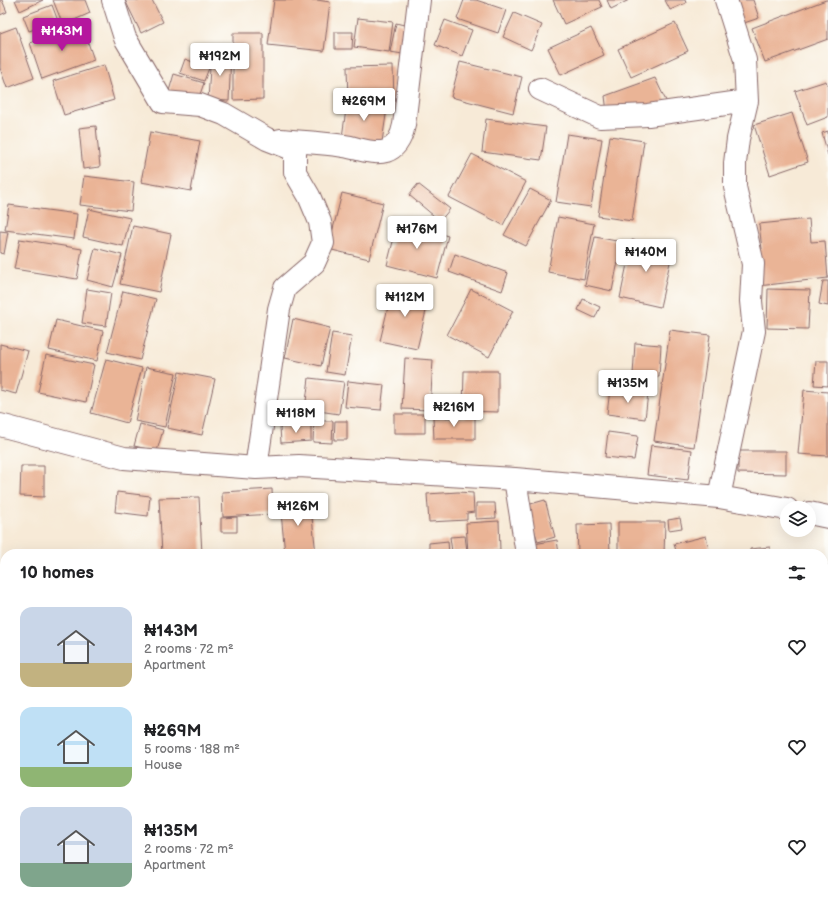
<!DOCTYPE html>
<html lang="en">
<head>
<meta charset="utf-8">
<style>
  :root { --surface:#fff; --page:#f6f6f6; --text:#202124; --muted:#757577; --accent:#b5179e }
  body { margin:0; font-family:"Balsamiq Sans",sans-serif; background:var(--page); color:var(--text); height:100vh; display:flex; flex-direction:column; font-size:15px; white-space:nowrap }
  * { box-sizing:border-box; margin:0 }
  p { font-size:13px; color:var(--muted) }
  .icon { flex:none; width:22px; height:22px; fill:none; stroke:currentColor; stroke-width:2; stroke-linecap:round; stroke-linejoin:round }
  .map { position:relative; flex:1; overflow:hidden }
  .panel { position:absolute; left:0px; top:549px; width:828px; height:356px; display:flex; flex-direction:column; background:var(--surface); border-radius:16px 16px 0 0; box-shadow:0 4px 16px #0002 }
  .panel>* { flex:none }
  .fabs { position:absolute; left:780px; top:501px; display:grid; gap:8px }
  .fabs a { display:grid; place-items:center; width:36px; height:36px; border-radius:50%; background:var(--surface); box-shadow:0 4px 16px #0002; font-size:20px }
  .price { position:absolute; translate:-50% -34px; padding:0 9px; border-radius:4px; background:#fff; color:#222; font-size:13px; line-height:26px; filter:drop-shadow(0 1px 2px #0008) }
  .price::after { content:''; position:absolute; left:50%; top:24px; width:12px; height:9px; margin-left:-6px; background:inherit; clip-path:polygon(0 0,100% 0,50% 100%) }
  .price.active { background:var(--accent); color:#fff }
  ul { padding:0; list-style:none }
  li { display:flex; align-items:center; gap:12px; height:100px; padding:0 20px }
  li span { display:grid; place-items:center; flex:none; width:112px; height:80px; border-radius:12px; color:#555 }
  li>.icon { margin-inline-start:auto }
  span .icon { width:48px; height:48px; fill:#fffc; stroke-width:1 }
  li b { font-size:17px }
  h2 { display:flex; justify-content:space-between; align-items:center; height:48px; padding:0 20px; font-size:17px }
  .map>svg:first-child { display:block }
</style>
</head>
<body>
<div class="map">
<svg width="828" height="905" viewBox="0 0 828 905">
  <rect width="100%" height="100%" fill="#fdfcf7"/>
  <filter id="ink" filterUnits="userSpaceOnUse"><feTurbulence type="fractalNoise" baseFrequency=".025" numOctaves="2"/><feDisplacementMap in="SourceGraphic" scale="8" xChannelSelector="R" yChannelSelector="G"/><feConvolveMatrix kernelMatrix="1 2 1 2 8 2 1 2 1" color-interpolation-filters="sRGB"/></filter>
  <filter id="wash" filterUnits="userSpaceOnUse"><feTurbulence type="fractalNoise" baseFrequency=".012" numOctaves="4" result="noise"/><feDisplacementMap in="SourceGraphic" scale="16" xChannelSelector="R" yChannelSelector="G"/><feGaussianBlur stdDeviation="0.9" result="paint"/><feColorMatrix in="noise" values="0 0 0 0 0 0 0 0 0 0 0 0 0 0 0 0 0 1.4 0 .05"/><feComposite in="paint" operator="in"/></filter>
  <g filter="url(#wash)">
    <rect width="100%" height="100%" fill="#f7ead7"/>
    <g id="blocks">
      <path fill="#eab496" d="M0 0H2L7 12 0 15Z
        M15 0H43L20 11Z
        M53 0H85L90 13 63 25Z
        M125 0H152L163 22 141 33Z
        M274 0H317L330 2 324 51 268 45Z
        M464 0H476L506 10 498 33 457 19Z
        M553 0H599L602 7 564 24Z
        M607 0H629L611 9Z
        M665 0H685L686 3 670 10Z
        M730 0H753L759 18 738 25Z
        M826 0H828V39L765 62 752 28Z
        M52 5 58 21 29 31 23 16Z
        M514 13 542 25 531 50 503 37Z
        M358 18 393 22 389 52 354 47Z
        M445 20 472 30 462 56 435 45Z
        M396 23 408 26 403 54 390 52Z
        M675 23 688 51 631 77 618 49Z
        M82 25 94 60 42 79 30 43Z
        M16 27 34 78 7 88 0 68V33Z
        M591 28 604 55 561 75 548 48Z
        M335 32H353L352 49H335Z
        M233 33H263V99L233 100Z
        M211 52 231 53 229 101 208 100Z
        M185 59 209 68 204 81 180 73Z
        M460 62 522 77 513 113 451 97Z
        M104 65 114 100 64 115 53 81Z
        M393 66 394 100 348 101 347 67Z
        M174 74 204 83 198 100 169 91Z
        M655 78 667 103 607 112 605 96Z
        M826 81 828 87V117L807 125 795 91Z
        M347 103 387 108 382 142 342 137Z
        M792 113 808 162 770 175 754 125Z
        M486 119 546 127 541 160 482 152Z
        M96 126 100 167 83 169 79 128Z
        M828 131V155L822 133Z
        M150 132 200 141 191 191 141 182Z
        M567 134 602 139 591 207 556 202Z
        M610 136 644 141 632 221 598 216Z
        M472 154 526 182 503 225 449 197Z
        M84 176 134 182 131 211 80 205Z
        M418 184 450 209 440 221 409 195Z
        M530 189 551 200 526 246 504 235Z
        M342 193 383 203 369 259 328 249Z
        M9 205 77 214 74 239 5 230Z
        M89 209 130 218 123 246 83 237Z
        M558 217 594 224 584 279 548 272Z
        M809 219 811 242 825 241 828 278 758 286 753 249H762L759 224Z
        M398 222 448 236 437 278 387 265Z
        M133 226 171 234 159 292 120 284Z
        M0 231 8 232 4 254 0 253Z
        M595 237 622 242 612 291 585 285Z
        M20 239 82 249 77 279 14 269Z
        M632 240 673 249 660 307 620 298Z
        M95 248 122 255 113 287 87 280Z
        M455 254 508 273 502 291 449 272Z
        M823 281H828V306L819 304Z
        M393 286 430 294 417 349 380 341Z
        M87 289 111 293 106 326 82 323Z
        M471 289 513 311 489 357 447 335Z
        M768 289 810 290 808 329 767 328Z
        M123 291 156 299 140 360 107 352Z
        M583 299 600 307 595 318 578 310Z
        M293 319 330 328 321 366 285 358Z
        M56 320 103 331 97 361 49 350Z
        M670 330 710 335 694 447 654 441Z
        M332 333 352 336 345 375 326 372Z
        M635 343 661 345 659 377 633 375Z
        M0 344 28 351 16 394 0 390Z
        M46 355 94 365 86 402 38 392Z
        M405 358 433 360 430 410 402 409Z
        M106 359 142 368 127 423 91 413Z
        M816 361H828V386L814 385Z
        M146 367 176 373 165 427 135 421Z
        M464 371H498V412L463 411Z
        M179 372 215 379 202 435 167 428Z
        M309 378 344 382 339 414 305 409Z
        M348 381 384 385 381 410 345 407Z
        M610 389 648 393 645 419 607 414Z
        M804 390 828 392V456L798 454Z
        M394 414H425V433H394Z
        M475 417V439H434L433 418Z
        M314 421H333L332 443 313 442Z
        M335 421H347V440H334Z
        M140 424 163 430 157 451 134 446Z
        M311 425V441L281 443 280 427Z
        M608 432 638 436 634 460 605 457Z
        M651 445 692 450 688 480 647 475Z
        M738 451H786V474L738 473Z
        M21 466H44V497L20 496Z
        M272 489 273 514 223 517 222 492Z
        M117 492 150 496 148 516 115 512Z
        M458 492 473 493 474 512 467 513V520L429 522 427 494Z
        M199 497 202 554H162L159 498Z
        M310 499 316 554H285L280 502Z
        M545 500 555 537 538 542 527 505Z
        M476 503H495L496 518 476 519Z
        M237 517V532H221V518Z
        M680 518 682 528 669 530 668 520Z
        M499 521 500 551 468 553 466 523Z
        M618 522H665L664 554H618Z
        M609 524 610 554H578L577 525Z
        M465 536 467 551 452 552 450 537Z
        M706 536 710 554H677L674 544Z
        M557 540 559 554H536L534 544Z
        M448 541 449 554H429V543Z
        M770 547V554H750V549Z
        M823 565H828V632L823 631Z
        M823 681 828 682 827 713 823 712Z
        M827 724H828V753H825Z"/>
    </g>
  </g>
  <g filter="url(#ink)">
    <use href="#blocks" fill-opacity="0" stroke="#876667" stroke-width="1"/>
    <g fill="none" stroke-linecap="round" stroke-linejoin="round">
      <defs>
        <path id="street" d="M113 0 125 38 163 102 200 105 224 114 267 139 295 150V172L309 196 320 222 323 243 314 263 285 288 279 309 256 468
          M540 89 600 117 648 115 747 101
          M280 140C301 142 323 143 344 146 358 148 373 155 386 151 398 147 402 135 404 125L419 0
          M0 425 124 458 256 468 299 466 515 479 719 497 787 509
          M515 479 527 554
          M719 497 754 331 751 301 753 264 735 187V163L738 139 747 101 745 60 726 0
          M809 513 828 517"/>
      </defs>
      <use href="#street" stroke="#876667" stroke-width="24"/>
      <use href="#street" stroke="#fff" stroke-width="22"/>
    </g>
  </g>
</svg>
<div class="fabs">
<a><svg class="icon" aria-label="layers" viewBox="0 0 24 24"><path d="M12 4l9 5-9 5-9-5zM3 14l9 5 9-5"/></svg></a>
</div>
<b class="price active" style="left:62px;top:52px">₦143M</b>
<b class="price" style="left:220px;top:77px">₦192M</b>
<b class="price" style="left:364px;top:122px">₦269M</b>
<b class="price" style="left:417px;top:250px">₦176M</b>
<b class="price" style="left:646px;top:273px">₦140M</b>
<b class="price" style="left:405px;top:318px">₦112M</b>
<b class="price" style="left:628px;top:404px">₦135M</b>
<b class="price" style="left:454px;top:428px">₦216M</b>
<b class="price" style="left:296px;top:434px">₦118M</b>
<b class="price" style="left:298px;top:527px">₦126M</b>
<section class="panel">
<h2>10 homes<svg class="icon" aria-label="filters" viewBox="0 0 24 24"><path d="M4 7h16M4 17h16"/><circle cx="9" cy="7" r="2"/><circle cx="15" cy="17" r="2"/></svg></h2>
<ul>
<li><span style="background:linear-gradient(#c9d6e8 70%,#c2b280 0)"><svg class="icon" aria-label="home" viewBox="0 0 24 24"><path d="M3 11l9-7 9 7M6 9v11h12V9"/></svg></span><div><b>₦143M</b><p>2 rooms · 72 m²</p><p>Apartment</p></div><svg class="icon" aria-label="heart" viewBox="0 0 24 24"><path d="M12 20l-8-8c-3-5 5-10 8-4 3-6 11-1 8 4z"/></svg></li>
<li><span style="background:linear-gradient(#bfe0f5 75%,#8fb573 0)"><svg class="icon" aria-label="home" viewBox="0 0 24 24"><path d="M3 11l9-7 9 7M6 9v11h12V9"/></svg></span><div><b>₦269M</b><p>5 rooms · 188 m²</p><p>House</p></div><svg class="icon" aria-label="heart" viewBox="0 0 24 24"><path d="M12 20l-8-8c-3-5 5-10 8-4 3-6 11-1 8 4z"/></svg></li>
<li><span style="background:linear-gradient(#c9d6e8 70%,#7fa58c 0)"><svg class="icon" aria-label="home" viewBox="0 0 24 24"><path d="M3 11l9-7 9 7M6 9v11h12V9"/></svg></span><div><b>₦135M</b><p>2 rooms · 72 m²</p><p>Apartment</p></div><svg class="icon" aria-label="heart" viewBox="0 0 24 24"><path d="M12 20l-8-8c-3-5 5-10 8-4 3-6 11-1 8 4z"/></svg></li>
</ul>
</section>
</div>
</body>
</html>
